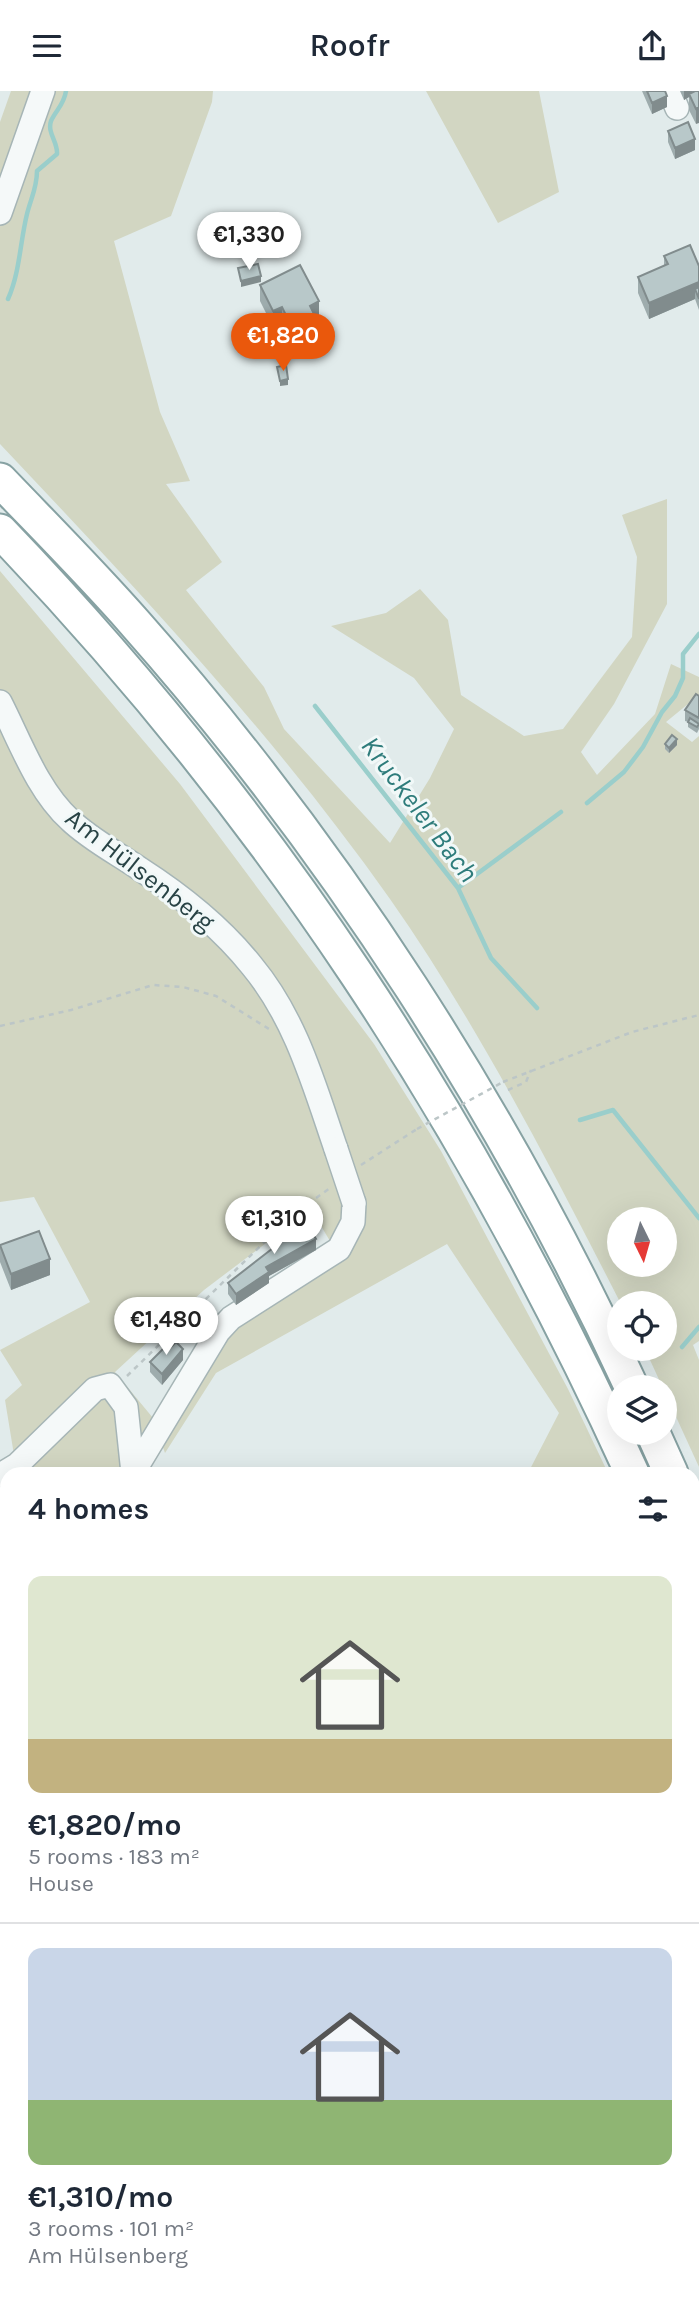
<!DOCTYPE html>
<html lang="en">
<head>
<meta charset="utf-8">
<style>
  :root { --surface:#fff; --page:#f6f6f7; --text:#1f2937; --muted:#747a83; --line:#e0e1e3; --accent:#ea580c }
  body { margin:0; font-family:Karla,sans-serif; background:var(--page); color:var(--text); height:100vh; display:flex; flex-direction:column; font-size:26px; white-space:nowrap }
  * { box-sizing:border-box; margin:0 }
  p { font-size:23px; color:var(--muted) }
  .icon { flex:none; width:38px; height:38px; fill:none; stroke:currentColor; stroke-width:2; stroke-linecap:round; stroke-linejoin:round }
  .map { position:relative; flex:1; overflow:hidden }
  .sheet { position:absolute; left:0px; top:1376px; width:700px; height:842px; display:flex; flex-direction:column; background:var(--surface); border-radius:21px 21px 0 0; box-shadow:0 7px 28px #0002 }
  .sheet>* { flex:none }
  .needle { width:46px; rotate:175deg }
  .controls { position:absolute; left:607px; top:1116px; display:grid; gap:14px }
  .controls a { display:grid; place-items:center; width:70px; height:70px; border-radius:50%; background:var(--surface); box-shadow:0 7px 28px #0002; font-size:35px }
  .price { position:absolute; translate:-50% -60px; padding:0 16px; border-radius:24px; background:#fff; color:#222; font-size:23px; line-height:46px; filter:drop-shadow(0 2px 4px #0008) }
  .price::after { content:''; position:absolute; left:50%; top:42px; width:21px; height:16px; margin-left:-10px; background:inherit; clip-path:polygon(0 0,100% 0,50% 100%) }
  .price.active { background:var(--accent); color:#fff }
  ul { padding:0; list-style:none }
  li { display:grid; align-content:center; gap:14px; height:371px; padding:0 28px }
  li+li { border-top:2px solid var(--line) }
  li span { display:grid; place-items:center; height:217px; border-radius:14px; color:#555 }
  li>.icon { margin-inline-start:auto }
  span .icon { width:126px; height:126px; fill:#fffc; stroke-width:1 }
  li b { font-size:30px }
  h2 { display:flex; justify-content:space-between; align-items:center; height:84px; padding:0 28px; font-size:30px }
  header { display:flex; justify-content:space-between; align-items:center; height:91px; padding:0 28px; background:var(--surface); font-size:32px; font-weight:600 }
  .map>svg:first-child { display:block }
</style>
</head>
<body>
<header><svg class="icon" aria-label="menu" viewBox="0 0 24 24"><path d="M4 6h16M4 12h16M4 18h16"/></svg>Roofr<svg class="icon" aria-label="share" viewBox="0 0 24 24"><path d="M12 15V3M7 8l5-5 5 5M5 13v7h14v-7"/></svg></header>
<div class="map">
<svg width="699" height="2216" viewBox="0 0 699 2216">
  <rect width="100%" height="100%" fill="#e1ebeb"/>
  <path fill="#d2d6c2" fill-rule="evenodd" d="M11 0H213L212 11 171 125 114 150 160 321 190 390 166 393 222 471 186 499 264 596 284 638 390 752 430 687 454 638 414 587 331 535 386 522 420 498 448 529 461 604 524 645 563 638 632 546 637 466 622 424 667 408V513L614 613 581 661 597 684 655 623 671 573 699 586V604L666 631 692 651 699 645V1250L693 1254 699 1269V1376L645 1258H665V1213H621C552 1078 477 932 390 808 275 645 137 498 0 353V31ZM620 1129H665V1174H620Z
    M426 0H539L559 101 498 132Z
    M0 480 180 693 374 953 441 1060 568 1298 608 1382H528L559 1322 447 1153 216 1282 165 1362 160 1348 222 1243 340 1167 311 1118 204 1199 115 1281 153 1327 120 1382H24L14 1364 5 1309 22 1294 0 1259 90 1211 34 1106 0 1111Z
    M693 1574 699 1589V1771L693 1758Z
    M452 2210H591L597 2216H453Z"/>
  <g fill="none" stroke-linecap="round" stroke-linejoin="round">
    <path stroke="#9acecb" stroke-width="4.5" d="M8 208C20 181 20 151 27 123 31 107 37 97 37 80L57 63C58 51 47 42 51 30 56 19 64 14 66 0
      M315 615 458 797 491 867 537 917
      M587 712 624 681 643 656 662 621 675 605 683 587V563L699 543
      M458 797 561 721
      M580 1029 613 1019 699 1127
      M682 1256 699 1236
      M693 1717 699 1729
      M693 1908 699 1902
      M675 2210 676 2216"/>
    <defs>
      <path id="minor" d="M670 0 677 17
        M0 122 43 0
        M0 611C20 650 37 699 70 729 91 749 117 762 140 778 182 805 221 836 252 875 296 928 314 994 336 1058
        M133 1382 218 1241 231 1227 339 1158 353 1131 354 1112
        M0 1384 17 1374 95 1298 110 1294 126 1316 133 1382
        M693 1797 699 1795
        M0 1855 7 1820
        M0 2081 7 2078"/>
      <path id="highway" d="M0 389C45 436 91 482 134 531 336 759 505 1021 632 1297
        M0 440C271 722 470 1027 632 1382
        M653 1342 671 1382
        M693 1432 699 1446
        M693 1522 699 1536"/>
    </defs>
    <use href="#minor" stroke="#a6b5b6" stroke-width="26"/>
    <use href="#highway" stroke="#87a2a3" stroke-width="37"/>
    <path stroke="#bcc6c7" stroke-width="2.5" stroke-dasharray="5 5" stroke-linecap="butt" d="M0 935 71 919 153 894 183 896 216 905 269 938
      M503 991 632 941 699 924
      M508 999 526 991 531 979
      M361 1074 417 1038
      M127 1285 291 1125 330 1097
      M693 1943 699 1936
      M693 2209 695 2216"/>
    <use href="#minor" stroke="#f5f9f9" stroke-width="23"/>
    <use href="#highway" stroke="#fff" stroke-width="33"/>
    <defs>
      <path id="minor-bridge" d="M336 1058 354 1112"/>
    </defs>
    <use href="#minor-bridge" stroke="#a6b5b6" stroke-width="26" stroke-linecap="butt"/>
    <path stroke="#bcc6c7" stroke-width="2.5" stroke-dasharray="5 5" stroke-linecap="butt" d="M417 1038 503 991"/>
    <use href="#minor-bridge" stroke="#f5f9f9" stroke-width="23"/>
  </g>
  <path fill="#9eacad" d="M642 0H665L667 16 652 23Z
    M680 0H699L696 33 689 19V6L684 9Z
    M668 40 695 59 675 68 668 51Z
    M664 165 699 175V219L695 208 649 228 638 202V186L664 175Z
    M260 194 319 226 316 228 319 249 296 261 282 232 273 236 260 210Z
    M699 605V638L697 642 688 636V631L685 630V619Z
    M665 653 677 654 669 662 665 658Z
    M275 1149 316 1159 269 1185V1192L236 1214 228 1203V1192L275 1156Z
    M0 1154 50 1184 11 1199 0 1171Z
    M191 1228 207 1238 201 1244 191 1233Z
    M183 1269 162 1294 150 1281V1271Z
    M0 1651 7 1652V1685L0 1683Z"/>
  <path fill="#818c8d" d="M684 0H692V5L689 3V6L684 9Z
    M667 5V16L652 23V12Z
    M699 16V32L696 33V18Z
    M695 48V59L675 68V57Z
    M261 185V191L241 196V190Z
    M699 191V206L695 198V208L649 228V212Z
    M319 210V226L310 231V215Z
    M282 216V232L273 236V220Z
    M319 233V249L296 261V245Z
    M288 288V294L280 295V290Z
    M677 648V654L669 662V657Z
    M316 1148V1159L269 1185V1192L236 1214V1203L266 1176Z
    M50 1168V1184L11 1199V1183Z
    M207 1233V1238L201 1244V1238Z
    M183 1258V1269L162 1294V1283Z"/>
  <path fill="#b8c8c9" stroke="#818c8d" stroke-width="2" d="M647 0H665L667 5 652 12Z
    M695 0H699V16L696 18 689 3Z
    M688 31 695 48 675 57 668 40Z
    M690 154 699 175V191L649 212 638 186 668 173 664 165Z
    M258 173 261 185 241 190 238 177Z
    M300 174 319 210 310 215 319 233 296 245 282 216 273 220 260 194Z
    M699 196V208L695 198Z
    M286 274 288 288 280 290 277 276Z
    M696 603 699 605V627L685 619Z
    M690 627 699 633 697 636 688 631Z
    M672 644 677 648 669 657 665 653Z
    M304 1129 316 1148 266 1176 269 1181 236 1203 228 1192 277 1154 275 1149Z
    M39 1140 50 1168 11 1183 0 1154Z
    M197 1223 207 1233 201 1238 191 1228Z
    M176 1251 183 1258 162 1283 150 1271 167 1254 170 1257Z
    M0 1651 7 1652V1674L0 1673Z"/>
  <g text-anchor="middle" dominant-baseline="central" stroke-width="6" stroke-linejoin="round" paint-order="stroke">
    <g font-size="26" fill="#284345" stroke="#f1f8f8">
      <text transform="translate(140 779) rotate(38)">Am Hülsenberg</text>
    </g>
    <g font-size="28" font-style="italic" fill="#2e7c7b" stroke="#f1f8f8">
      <text transform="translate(420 718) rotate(53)">Kruckeler Bach</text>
    </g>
  </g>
</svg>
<div class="controls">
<a><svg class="needle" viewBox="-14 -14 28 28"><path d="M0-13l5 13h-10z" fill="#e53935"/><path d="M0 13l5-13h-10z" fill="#747a83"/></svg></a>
<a><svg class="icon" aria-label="locate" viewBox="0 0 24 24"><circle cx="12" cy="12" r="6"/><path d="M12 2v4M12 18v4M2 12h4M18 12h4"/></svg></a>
<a><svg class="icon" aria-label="layers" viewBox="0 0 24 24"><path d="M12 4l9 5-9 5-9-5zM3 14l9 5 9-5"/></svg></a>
</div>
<b class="price" style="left:249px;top:181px">€1,330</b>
<b class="price active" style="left:283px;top:282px">€1,820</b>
<b class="price" style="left:274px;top:1165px">€1,310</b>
<b class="price" style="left:166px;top:1266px">€1,480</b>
<section class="sheet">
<h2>4 homes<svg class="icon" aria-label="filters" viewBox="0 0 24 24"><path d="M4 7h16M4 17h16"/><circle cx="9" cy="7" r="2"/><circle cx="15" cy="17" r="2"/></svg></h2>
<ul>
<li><span style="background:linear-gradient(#dfe7d0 75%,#c2b280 0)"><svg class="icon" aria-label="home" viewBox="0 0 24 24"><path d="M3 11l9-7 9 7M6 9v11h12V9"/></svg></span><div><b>€1,820/mo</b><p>5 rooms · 183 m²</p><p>House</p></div></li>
<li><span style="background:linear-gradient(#c9d6e8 70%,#8fb573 0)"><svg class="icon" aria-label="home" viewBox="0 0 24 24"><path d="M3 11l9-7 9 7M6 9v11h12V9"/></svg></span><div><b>€1,310/mo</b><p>3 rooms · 101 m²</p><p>Am Hülsenberg</p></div></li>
</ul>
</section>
</div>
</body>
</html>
